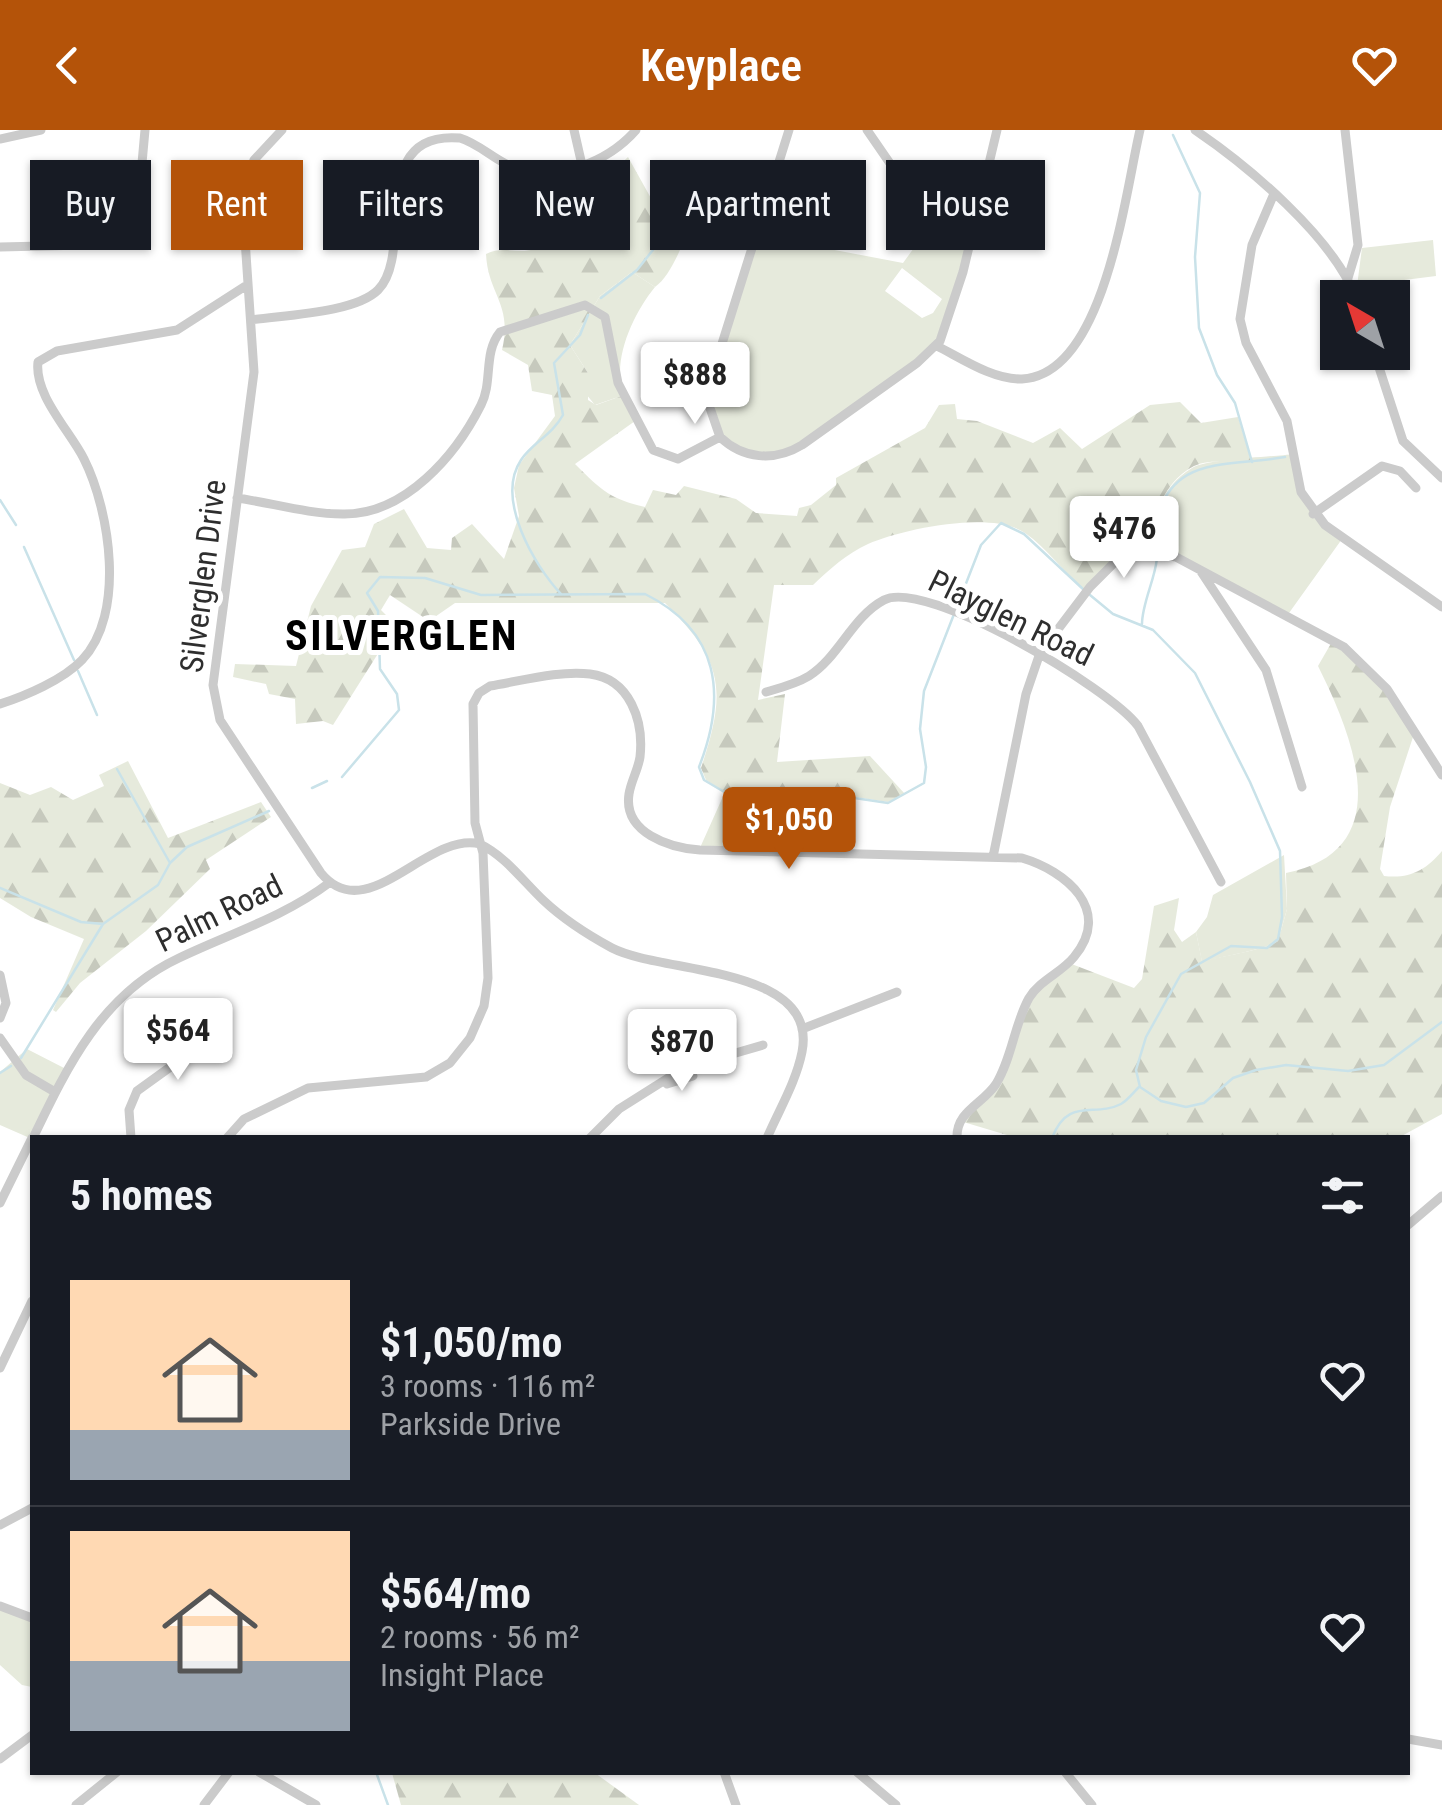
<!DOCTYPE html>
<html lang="en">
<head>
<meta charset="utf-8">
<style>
  :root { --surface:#171b24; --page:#20242c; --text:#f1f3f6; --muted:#9ea1a6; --line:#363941; --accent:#b45309 }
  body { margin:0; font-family:"Roboto Condensed",sans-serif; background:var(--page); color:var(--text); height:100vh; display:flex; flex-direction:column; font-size:38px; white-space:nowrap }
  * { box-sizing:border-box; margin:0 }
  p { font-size:32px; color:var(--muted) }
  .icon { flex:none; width:55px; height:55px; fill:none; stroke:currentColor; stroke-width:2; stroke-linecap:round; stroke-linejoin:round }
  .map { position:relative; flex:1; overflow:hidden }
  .side { position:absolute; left:30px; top:1005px; width:1380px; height:640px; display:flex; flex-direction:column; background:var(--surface); border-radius:0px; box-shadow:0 2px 8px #0004 }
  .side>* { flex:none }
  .banner { position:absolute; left:30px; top:30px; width:1382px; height:90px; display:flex; gap:20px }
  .needle { width:65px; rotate:321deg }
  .buttons { position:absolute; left:1320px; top:150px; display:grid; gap:20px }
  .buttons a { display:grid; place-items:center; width:90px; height:90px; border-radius:0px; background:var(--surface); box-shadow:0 2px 8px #0004; font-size:50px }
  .price { position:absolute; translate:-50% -85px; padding:0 22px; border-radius:10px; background:#fff; color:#222; font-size:32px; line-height:65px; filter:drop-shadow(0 2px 5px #0008) }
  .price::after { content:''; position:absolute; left:50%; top:60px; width:30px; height:22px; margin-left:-15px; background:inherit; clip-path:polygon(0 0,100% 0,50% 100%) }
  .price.selected { background:var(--accent); color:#fff }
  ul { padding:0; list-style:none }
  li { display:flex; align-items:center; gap:30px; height:250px; padding:0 40px }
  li+li { border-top:2px solid var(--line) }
  li span { display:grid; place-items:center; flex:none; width:280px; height:200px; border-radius:0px; color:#555 }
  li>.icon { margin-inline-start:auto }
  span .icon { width:120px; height:120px; fill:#fffc; stroke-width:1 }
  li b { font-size:42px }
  h2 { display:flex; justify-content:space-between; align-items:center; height:120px; padding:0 40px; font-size:42px }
  .chip { padding:0 35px; border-radius:0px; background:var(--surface); box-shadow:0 2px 8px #0004; font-size:35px; line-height:90px }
  .chip.selected { background:var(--accent); color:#fff }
  header { display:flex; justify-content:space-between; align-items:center; height:130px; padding:0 40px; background:var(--accent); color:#fff; font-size:45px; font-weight:600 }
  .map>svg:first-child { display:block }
</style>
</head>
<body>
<header><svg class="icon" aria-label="back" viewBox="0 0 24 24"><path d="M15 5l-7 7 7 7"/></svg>Keyplace<svg class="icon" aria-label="heart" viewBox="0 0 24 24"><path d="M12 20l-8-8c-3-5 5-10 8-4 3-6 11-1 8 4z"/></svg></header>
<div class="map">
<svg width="1442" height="1675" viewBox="0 0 1442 1675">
  <defs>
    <pattern id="forest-firs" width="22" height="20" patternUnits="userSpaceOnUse" patternTransform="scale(2.5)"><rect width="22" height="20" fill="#e6eadc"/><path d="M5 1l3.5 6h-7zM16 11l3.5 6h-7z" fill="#c6c9bd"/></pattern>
  </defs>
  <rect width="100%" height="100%" fill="#fff"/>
  <path fill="#e6eadc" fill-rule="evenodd" d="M932 93 971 112 937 217 802 316 759 326 719 306 709 269 756 105 903 133ZM902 138 942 169 933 183 922 188 885 161Z
    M1433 110 1436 146 1357 156 1362 118Z
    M632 142 655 157C633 184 611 231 624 265L595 275 586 264 588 243 570 215 600 166Z
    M1294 324 1301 364 1342 409 1289 483 1152 419C1148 388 1165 354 1192 338 1206 329 1273 327 1294 324Z
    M765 661 815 665 813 722 699 720 725 662Z
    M1284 725 1287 779 1278 811C1268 819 1219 827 1202 832L1196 802 1207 787 1213 765Z
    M27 919 66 939 32 1009 0 995V942Z
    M0 1476 32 1488V1557L22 1555 0 1535Z"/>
  <path fill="url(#forest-firs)" d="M628 27 652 70 702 43 711 59C689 87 678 141 655 157L632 142 600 166 570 215 588 243V270L596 275 624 265 635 291 575 334C603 362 611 369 645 377L653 360 676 365 684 356 736 369 756 383 797 386 799 378 811 375 836 355V348L925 298 939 275 955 274 957 289 977 291 1033 313 1060 298 1082 319 1150 275 1180 272 1201 293 1238 287 1251 330C1233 334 1212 328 1194 336 1166 350 1148 389 1152 419H1137L1086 461C1065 444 1047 418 1025 403 992 380 903 399 868 414 846 424 830 439 813 455H774L758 570 785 564 777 632 870 626 905 664 888 672 841 665 725 662 706 650 701 638C727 560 724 532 665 473H455L429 491 390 465 381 480 396 495 333 595 323 591 296 594 295 569 269 564 266 554 233 547 235 534 296 536 311 476 342 420 365 417 374 394 404 379 427 418 451 420 452 408 472 394 504 429 519 386 514 358 519 335 555 286 552 265 532 261 528 235 502 220C513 174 488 165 486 124 504 115 518 125 534 119L540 106C587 99 624 103 611 43Z
    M1333 510 1380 551 1414 604 1390 677 1380 739 1384 746C1410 749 1426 740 1442 721V984L1398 1008H1017L960 991 990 962 1033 864 1069 833 1134 858 1142 849 1154 776 1179 768 1174 800 1182 812 1196 802 1202 831C1219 827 1268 819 1278 811L1287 779 1286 743C1399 721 1354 608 1318 536Z
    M128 631 168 708 261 672 271 687 206 730 210 739 146 801 80 853 56 882 53 880 84 809 31 787 0 768V653L30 665 51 657 73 670 104 656 99 645Z
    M392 1643H595L639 1675H401Z"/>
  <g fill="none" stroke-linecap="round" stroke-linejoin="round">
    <path stroke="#c9e2e9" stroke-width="2.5" d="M1173 5 1200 63 1195 127 1199 198 1217 245 1235 273 1252 332
      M601 168 637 140 672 96
      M0 370 16 395
      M24 417 74 530
      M561 464C534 435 495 369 521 330 532 313 552 305 563 285L554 233 580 205 588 185
      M1090 465 1113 484 1153 500 1195 543 1250 652 1280 721 1282 787 1278 809 1267 818 1231 816 1181 844 1146 907 1136 940 1140 957 1161 971 1186 977 1204 973 1233 948 1256 940 1286 935 1348 941 1384 935 1442 892
      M1142 494C1142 465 1168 429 1152 403 1169 323 1221 338 1285 327
      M78 541 97 585
      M117 639 170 733
      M342 647 399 580 397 564 380 539 378 481 367 463 380 447 425 448 481 465 645 464C720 501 727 566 699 637L704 650 726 663 751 667 765 663 800 669 841 666 888 673 924 653 926 637 920 599 924 561 981 415 1001 393 1024 404 1084 460
      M312 658 327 651
      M0 758 81 792 103 794 158 755 170 733 187 717 269 681
      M21 928 103 794
      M0 943 11 936
      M1052 1008C1068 966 1094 988 1121 974 1127 971 1134 962 1139 957
      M376 1642 388 1675"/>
    <path stroke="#cbcbcb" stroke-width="9" d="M282 0 254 30 242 65 254 242 213 555 220 590 321 743C367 799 427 701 480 714 505 726 523 751 543 770 563 789 588 805 612 818 662 844 819 835 802 922 796 952 779 980 767 1008
      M574 0 582 35
      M789 0 710 252V278L720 307C743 329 774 332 802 315L917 233 940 211 963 142 997 0
      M867 0 929 90 971 112
      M1195 0C1248 36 1333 107 1356 168
      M1345 0 1358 115 1348 148
      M0 9 41 0
      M1273 66 1252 115 1240 189 1246 213 1287 291 1301 362 1325 395 1442 477
      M0 117 85 115 121 104 138 77 145 0
      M251 190C284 185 355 183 378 160 416 122 365 0 460 8 480 14 495 31 515 38 557 53 609 31 636 0
      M937 216C961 228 993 250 1022 249 1105 245 1125 63 1140 0
      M1374 222 1403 311 1442 348
      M237 368C272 373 308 384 343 384 405 385 456 325 481 275 493 252 483 223 500 202L585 175 605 187 618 253 653 320 678 329 720 307
      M1313 384 1382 336 1400 341 1416 358
      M1200 440 1266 540 1302 657
      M766 562C780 558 796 554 809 546 839 527 852 487 884 470 925 448 1110 558 1138 596L1221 752
      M0 574C25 566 63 550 82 530 126 484 110 381 84 329 70 301 34 265 38 232L57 221 177 200 247 155
      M993 727 1026 564 1040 523 1090 457 1115 432 1138 420 1176 427 1344 517 1387 559 1442 645
      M0 845 6 873 0 888
      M802 899 897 862
      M0 908 26 945 55 962
      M667 954 693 946
      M33 1008C68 935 102 864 179 828 229 804 284 787 329 753
      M131 1008 129 980 137 961 223 899
      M227 1008 244 989 308 958 426 947 450 933 470 908 484 876 488 848 483 723 475 693 473 574 479 563 490 556C521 551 560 540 590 544 630 549 644 591 640 627 638 640 631 651 629 664 623 703 670 718 700 720L1022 728C1066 741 1113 780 1074 827 1061 843 1040 850 1029 868 1014 895 1012 928 996 954 983 974 956 981 957 1008
      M590 1008 619 979 684 938 763 915
      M0 1073 32 1008
      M1408 1095 1442 1066
      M0 1238 32 1171
      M0 1395 32 1378
      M0 1476 32 1488
      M1408 1609 1442 1615
      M0 1629 32 1605
      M259 1642 316 1675
      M724 1642 736 1675
      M857 1642 896 1675
      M1065 1642 1092 1675
      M76 1675 117 1642
      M204 1675 229 1642"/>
  </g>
  <g text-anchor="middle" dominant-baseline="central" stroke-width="10" stroke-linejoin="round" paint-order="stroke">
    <g font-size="32" fill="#2e2e2e" stroke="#fff">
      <text transform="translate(203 446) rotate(-83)">Silverglen Drive</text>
      <text transform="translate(1011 488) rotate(26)">Playglen Road</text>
      <text transform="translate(219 783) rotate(-26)">Palm Road</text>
    </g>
    <g font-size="42" font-weight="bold" letter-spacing="2.5" fill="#000" stroke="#fff">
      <text x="402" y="505">SILVERGLEN</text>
    </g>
  </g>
</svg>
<div class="buttons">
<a><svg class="needle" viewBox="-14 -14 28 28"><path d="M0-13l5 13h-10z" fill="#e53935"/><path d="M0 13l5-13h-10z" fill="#9ea1a6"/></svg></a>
</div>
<b class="price" style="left:695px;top:297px">$888</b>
<b class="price" style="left:1124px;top:451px">$476</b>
<b class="price selected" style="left:789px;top:742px">$1,050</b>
<b class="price" style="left:178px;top:953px">$564</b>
<b class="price" style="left:682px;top:964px">$870</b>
<div class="banner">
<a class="chip">Buy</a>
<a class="chip selected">Rent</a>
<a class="chip">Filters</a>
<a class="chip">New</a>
<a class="chip">Apartment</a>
<a class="chip">House</a>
</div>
<section class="side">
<h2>5 homes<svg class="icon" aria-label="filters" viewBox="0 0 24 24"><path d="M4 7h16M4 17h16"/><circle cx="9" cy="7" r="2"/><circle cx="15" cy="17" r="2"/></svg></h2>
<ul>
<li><span style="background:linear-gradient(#ffd9b3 75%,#9aa5b1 0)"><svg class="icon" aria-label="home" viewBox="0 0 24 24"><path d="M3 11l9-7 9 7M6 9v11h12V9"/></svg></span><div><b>$1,050/mo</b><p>3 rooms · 116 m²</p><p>Parkside Drive</p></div><svg class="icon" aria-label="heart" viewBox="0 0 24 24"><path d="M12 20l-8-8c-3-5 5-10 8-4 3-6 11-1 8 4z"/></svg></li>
<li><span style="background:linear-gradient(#ffd9b3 65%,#9aa5b1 0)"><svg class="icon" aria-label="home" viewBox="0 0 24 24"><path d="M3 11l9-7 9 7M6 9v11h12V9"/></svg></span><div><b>$564/mo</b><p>2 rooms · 56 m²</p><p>Insight Place</p></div><svg class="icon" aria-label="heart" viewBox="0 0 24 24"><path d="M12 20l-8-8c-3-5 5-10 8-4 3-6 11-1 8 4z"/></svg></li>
</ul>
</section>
</div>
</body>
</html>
